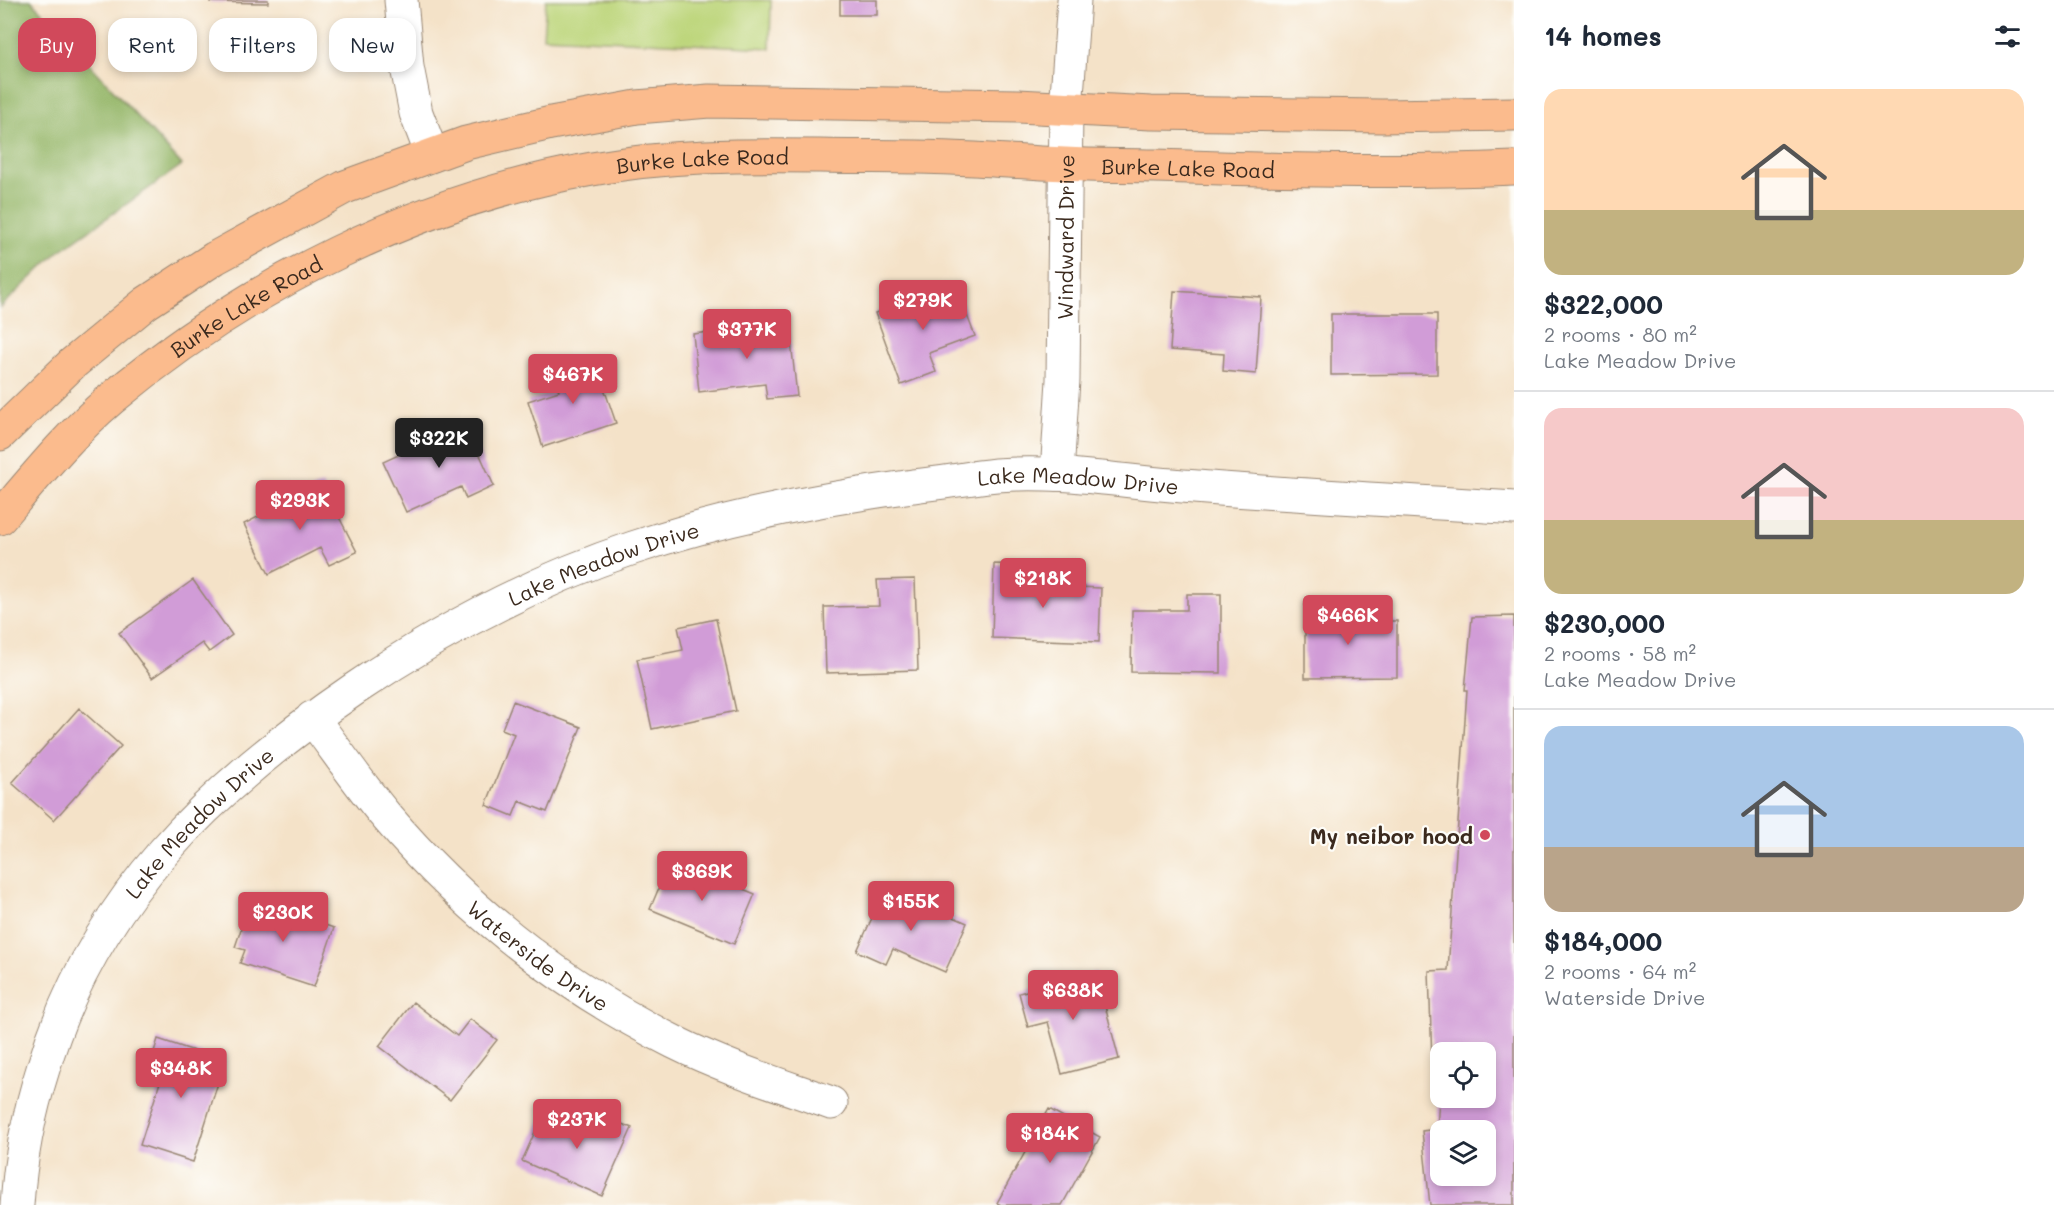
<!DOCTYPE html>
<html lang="en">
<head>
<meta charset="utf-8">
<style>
  :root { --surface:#fff; --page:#f2f2f3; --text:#1f2937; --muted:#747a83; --line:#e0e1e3; --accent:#d1495b }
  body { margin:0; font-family:Mali,sans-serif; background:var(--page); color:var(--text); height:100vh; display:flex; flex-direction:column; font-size:22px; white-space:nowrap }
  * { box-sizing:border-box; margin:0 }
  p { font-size:20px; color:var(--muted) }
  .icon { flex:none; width:33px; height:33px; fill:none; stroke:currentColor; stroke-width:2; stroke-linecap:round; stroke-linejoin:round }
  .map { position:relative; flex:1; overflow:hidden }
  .details { display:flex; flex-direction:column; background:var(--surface); width:540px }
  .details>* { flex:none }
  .guide { position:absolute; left:18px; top:18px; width:570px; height:54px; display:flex; gap:12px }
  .tools { position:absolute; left:1430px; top:1042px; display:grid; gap:12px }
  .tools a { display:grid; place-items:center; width:66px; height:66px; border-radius:12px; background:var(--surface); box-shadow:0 3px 9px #0003; font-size:30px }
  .price { position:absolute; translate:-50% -51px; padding:0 14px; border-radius:6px; background:var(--accent); color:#fff; font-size:20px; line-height:39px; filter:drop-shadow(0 2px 3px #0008) }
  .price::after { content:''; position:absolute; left:50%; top:36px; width:18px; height:14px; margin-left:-9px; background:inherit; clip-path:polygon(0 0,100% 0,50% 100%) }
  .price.selected { background:#222; color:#fff }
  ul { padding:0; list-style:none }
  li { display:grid; align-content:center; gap:12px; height:318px; padding:0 30px }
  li+li { border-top:2px solid var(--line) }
  li span { display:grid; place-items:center; height:186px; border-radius:18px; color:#555 }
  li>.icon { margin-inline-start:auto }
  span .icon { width:108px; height:108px; fill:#fffc; stroke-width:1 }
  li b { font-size:26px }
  h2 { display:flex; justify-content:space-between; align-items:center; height:72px; padding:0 30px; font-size:26px }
  .tag { padding:0 21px; border-radius:18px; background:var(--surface); box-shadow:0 3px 9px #0003; font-size:21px; line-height:54px }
  .tag.selected { background:var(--accent); color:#fff }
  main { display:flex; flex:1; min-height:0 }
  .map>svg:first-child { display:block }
</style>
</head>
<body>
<main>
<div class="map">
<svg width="1514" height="1205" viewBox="0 0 1514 1205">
  <rect width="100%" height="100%" fill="#fdfcf7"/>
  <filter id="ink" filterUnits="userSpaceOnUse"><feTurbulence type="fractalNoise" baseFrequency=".0167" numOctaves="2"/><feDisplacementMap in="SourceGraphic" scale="12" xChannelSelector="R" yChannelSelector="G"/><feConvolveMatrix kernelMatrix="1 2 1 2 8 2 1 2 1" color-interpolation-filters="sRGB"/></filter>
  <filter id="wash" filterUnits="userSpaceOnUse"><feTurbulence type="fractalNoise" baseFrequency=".008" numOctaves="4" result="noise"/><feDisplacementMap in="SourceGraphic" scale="24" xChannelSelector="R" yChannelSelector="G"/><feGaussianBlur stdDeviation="1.35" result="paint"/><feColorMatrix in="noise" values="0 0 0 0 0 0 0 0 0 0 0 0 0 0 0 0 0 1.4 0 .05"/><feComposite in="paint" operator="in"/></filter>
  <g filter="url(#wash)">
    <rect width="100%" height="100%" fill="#f4e2c8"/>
    <path fill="#bdd67b" stroke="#7c804c" stroke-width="1.5" d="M546 0H771L770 48 543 37Z"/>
    <path fill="#96b76b" stroke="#687044" stroke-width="1.5" d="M0 0H31L182 165 57 253 0 308Z"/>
    <g id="blocks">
      <path fill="#d19cd7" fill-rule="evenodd" d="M210 0H268V3L210 2Z
        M840 0H877V15H840Z
        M955 284 975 336 929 353 936 372 901 385 875 313Z
        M1174 291 1261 297 1256 374 1223 371 1224 354 1170 350Z
        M1331 314H1437V374L1331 375Z
        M789 323 797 396 767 399 765 384 699 392 693 334Z
        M594 359 616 423 543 447 528 401 559 391 553 373Z
        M466 424 494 486 466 499 461 487 406 512 383 462Z
        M322 484 357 552 329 565 320 548 269 574 244 524Z
        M994 564 1027 565 1026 585 1101 588 1099 642 992 638Z
        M915 579 918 670 826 673 824 607 879 606 877 580Z
        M193 580 232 635 209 652 202 643 152 678 119 633Z
        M1187 594H1221V673L1131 672 1132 610H1187Z
        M1305 605H1339V621H1397V677L1305 678Z
        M1514 616V1205H1430L1422 1131 1437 1129 1439 1098H1485V1053H1440V1062H1432L1429 971 1448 970 1467 690H1465L1472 617ZM1440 1131H1485V1176H1440Z
        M716 619 736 711 652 729 637 659 683 650 678 627Z
        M513 701 581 727 547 812 519 801 513 816 486 805 514 734 502 729Z
        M79 708 121 746 54 820 12 783Z
        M671 859 755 894 734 944 650 909Z
        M886 887 967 923 945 972 893 949 886 964 857 951Z
        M251 900 334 928 314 987 240 963 245 950 235 947Z
        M1096 972 1119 1059 1062 1074 1048 1022 1028 1027 1019 993Z
        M413 1002 457 1036 470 1019 497 1040 450 1100 379 1046Z
        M158 1039 225 1061 193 1162 140 1145 162 1076 148 1071Z
        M545 1109 596 1131 602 1116 632 1128 602 1196 522 1161Z
        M1049 1109 1100 1137 1062 1205H1001L997 1203Z"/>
    </g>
  </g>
  <g filter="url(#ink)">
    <use href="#blocks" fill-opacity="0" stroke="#988673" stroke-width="1.5"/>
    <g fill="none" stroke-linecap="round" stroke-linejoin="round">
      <defs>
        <g id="minor">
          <path d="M401 0 407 67 416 113 432 155"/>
          <path id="s1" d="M1057 474 1063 380 1066 109 1074 0"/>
          <path id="s2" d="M312 718C337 751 360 785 386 816 466 910 564 987 674 1042 724 1067 778 1084 831 1103"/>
          <path id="s3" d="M17 1205C20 1159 29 1113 43 1069 93 899 211 787 353 690 440 631 534 581 633 548 725 517 818 499 913 486 941 483 969 478 996 475 1055 470 1113 480 1172 485 1285 495 1400 500 1514 508"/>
        </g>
        <g id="primary">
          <path d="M0 434 72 364 146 303 215 258 345 187 466 143 551 123 637 107 709 101 1018 106 1151 113 1382 116 1514 114"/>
          <path id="s4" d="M0 518C35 477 70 434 111 399 248 285 416 200 592 169 668 155 744 155 820 156 864 157 907 156 951 158 989 159 1027 163 1065 164 1095 166 1125 165 1155 166 1275 170 1394 173 1514 168"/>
        </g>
      </defs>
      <use href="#minor" stroke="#988673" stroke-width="35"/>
      <use href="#primary" stroke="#988673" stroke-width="35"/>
      <use href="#minor" stroke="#fff" stroke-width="33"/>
      <use href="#primary" stroke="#fbbb8d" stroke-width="33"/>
    </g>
  </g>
  <circle fill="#d1495b" stroke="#fdfcf7" stroke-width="2" cx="1485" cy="835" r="6"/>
  <g text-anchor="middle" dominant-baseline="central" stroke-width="4.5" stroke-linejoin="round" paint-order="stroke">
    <g font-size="21" fill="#3b2a1e" stroke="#fdfcf7">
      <text stroke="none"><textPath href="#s4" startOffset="813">Burke Lake Road</textPath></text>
      <text stroke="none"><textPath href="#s4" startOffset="1299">Burke Lake Road</textPath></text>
      <text stroke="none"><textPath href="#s1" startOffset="237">Windward Drive</textPath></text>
      <text stroke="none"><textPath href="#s4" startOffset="327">Burke Lake Road</textPath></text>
      <text stroke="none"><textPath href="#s3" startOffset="1407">Lake Meadow Drive</textPath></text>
      <text stroke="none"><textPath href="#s3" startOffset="921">Lake Meadow Drive</textPath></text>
      <text stroke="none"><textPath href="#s3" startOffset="435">Lake Meadow Drive</textPath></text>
      <text stroke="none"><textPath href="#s2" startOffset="330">Waterside Drive</textPath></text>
    </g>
    <g font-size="21" font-weight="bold" fill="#3b2a1e" stroke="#fdfcf7" text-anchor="end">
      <text x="1473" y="835">My neibor hood</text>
    </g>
  </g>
</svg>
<div class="tools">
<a><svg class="icon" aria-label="locate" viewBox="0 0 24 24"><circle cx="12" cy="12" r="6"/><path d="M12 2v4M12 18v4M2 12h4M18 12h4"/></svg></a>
<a><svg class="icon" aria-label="layers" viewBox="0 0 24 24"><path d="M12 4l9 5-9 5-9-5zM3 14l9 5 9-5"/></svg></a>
</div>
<b class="price" style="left:923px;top:331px">$279K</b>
<b class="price" style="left:747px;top:360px">$377K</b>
<b class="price" style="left:573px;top:405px">$467K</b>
<b class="price selected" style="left:439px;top:469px">$322K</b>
<b class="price" style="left:300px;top:531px">$293K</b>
<b class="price" style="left:1043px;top:609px">$218K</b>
<b class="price" style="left:1348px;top:646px">$466K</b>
<b class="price" style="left:702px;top:902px">$369K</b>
<b class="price" style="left:911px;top:932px">$155K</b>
<b class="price" style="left:283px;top:943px">$230K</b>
<b class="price" style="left:1073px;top:1021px">$638K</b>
<b class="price" style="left:181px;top:1099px">$348K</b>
<b class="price" style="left:577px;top:1150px">$237K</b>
<b class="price" style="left:1050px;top:1164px">$184K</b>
<div class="guide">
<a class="tag selected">Buy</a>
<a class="tag">Rent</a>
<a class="tag">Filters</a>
<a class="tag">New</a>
</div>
</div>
<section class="details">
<h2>14 homes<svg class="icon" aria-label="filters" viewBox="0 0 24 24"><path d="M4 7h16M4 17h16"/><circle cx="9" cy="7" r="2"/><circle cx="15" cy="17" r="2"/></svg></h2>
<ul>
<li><span style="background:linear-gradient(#ffd9b3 65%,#c2b280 0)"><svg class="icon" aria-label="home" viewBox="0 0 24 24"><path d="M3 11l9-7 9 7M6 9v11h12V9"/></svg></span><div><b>$322,000</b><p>2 rooms · 80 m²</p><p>Lake Meadow Drive</p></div></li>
<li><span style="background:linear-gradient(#f6c9c9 60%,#c2b280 0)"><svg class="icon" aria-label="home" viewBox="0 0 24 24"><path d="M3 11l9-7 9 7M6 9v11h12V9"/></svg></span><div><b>$230,000</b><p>2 rooms · 58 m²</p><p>Lake Meadow Drive</p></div></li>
<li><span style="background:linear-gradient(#a9c7e8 65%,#b9a48a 0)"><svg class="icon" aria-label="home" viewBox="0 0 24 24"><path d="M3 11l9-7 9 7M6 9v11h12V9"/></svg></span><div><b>$184,000</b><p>2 rooms · 64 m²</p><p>Waterside Drive</p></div></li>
</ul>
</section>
</main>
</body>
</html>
